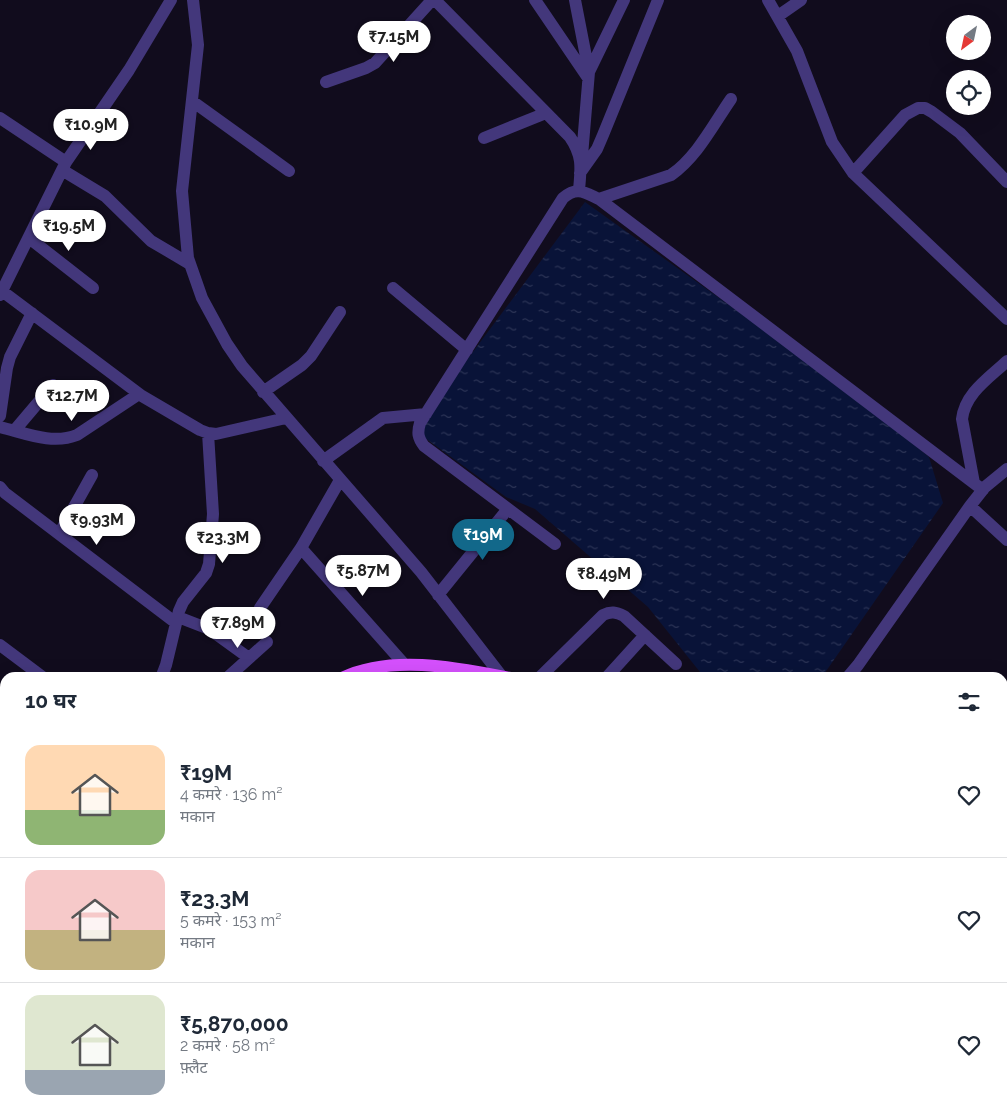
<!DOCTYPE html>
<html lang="hi">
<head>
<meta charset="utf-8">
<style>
  :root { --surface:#fff; --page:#f6f6f7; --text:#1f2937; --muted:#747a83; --line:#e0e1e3; --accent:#12688a }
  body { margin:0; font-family:Raleway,"Noto Sans Devanagari",sans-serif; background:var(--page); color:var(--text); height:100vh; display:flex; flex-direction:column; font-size:19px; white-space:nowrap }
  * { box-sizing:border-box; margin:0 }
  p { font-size:16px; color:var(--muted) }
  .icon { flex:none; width:28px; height:28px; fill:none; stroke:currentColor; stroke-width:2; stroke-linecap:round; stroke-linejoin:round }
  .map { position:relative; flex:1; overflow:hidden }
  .panel { position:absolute; left:0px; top:672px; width:1008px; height:446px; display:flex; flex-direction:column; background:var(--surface); border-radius:15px 15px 0 0; box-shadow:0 5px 20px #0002 }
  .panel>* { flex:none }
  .needle { width:32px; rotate:213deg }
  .fabs { position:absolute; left:946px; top:15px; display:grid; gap:10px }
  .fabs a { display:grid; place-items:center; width:45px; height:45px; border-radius:50%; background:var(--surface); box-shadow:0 5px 20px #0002; font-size:25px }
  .price { position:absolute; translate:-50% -42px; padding:0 11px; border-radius:18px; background:#fff; color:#222; font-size:16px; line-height:32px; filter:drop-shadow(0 1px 2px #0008) }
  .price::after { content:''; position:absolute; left:50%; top:30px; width:15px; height:11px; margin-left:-8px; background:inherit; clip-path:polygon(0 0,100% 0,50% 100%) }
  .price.active { background:var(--accent); color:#fff }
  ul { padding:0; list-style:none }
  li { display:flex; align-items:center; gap:15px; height:125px; padding:0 25px }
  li+li { border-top:1px solid var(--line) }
  li span { display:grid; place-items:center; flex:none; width:140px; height:100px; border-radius:15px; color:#555 }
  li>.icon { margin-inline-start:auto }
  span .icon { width:60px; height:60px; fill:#fffc; stroke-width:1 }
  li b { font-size:21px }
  h2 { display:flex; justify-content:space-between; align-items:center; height:60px; padding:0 25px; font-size:21px }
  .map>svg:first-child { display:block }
</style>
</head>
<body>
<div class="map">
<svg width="1007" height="1118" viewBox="0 0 1007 1118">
  <defs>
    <pattern id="water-ripples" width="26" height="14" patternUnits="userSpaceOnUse" patternTransform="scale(1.25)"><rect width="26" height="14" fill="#091338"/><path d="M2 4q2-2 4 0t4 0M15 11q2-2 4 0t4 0" fill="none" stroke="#2c3456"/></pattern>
  </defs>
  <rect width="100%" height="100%" fill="#110c1d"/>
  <path fill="url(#water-ripples)" d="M585 202 848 390 929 457 943 503 822 677H704L648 607 535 509 506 497 421 435 434 404Z"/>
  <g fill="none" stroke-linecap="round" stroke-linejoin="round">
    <path stroke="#43377b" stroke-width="12" d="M193 0 198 45 182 191 188 258 202 298 227 344 242 366 421 572 503 678
      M435 0 570 137C583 156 581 168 579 190
      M535 0 588 78
      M575 0 589 72
      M768 0 797 51 832 142 853 173 1007 319
      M778 16 801 0
      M326 82 366 68 375 63 432 0
      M192 101 289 171
      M0 118 66 162
      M484 138 546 113
      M582 156 589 72 624 0
      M62 170 105 196 151 241 190 264
      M580 173 597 149 603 135 658 0
      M853 173 905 115 918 108H925L932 112 960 133 1007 182
      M599 199 671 175C697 157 713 125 731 99
      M29 238 93 288
      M393 288 467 350
      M2 291 142 396 200 430 208 433 216 434 286 418
      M0 295 66 162 129 70 171 0
      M263 392 302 365 311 356 340 312
      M0 416 7 368 10 357 32 313
      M0 427C25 433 52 445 77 435L139 394
      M14 431 53 385
      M323 461 383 418 426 414
      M974 483 962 419C965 393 989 378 1007 361
      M0 487 5 493 176 623
      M970 506 1007 540
      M59 534 92 475
      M555 544 424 446C418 438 417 433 420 423L563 198C577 186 584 192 599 199L983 490
      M301 548 404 664
      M438 595 507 510
      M260 608 301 548 340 480
      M178 617 209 629 249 658
      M0 645 44 678
      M161 678 166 665 179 611 183 602 206 573 209 564 213 514 208 433
      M227 678 267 642
      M539 678 603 615C611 611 616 612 624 616L676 664
      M606 678 645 635
      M847 678 858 665 970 506 985 487 1007 469
      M0 866 5 859
      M1002 872 1007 875
      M1002 896 1007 892
      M0 939 5 944
      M0 987 5 983
      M1002 1002 1007 1006
      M639 1114 640 1118
      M810 1114 833 1118
      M965 1114 969 1118
      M691 1118 693 1114
      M793 1118 794 1114"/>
    <path stroke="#d550fd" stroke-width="12" d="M342 678C392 654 458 668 510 678
      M1002 717 1007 716
      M0 847 5 846"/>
  </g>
</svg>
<div class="fabs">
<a><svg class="needle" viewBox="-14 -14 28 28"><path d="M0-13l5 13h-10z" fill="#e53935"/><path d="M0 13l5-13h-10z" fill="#747a83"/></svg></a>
<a><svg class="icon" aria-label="locate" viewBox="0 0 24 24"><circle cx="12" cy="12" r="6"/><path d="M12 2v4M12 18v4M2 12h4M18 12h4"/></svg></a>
</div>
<b class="price" style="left:394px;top:63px">₹7.15M</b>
<b class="price" style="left:91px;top:151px">₹10.9M</b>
<b class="price" style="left:69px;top:252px">₹19.5M</b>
<b class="price" style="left:72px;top:422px">₹12.7M</b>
<b class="price" style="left:97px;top:546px">₹9.93M</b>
<b class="price active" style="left:483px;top:561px">₹19M</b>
<b class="price" style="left:223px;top:564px">₹23.3M</b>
<b class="price" style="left:363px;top:597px">₹5.87M</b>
<b class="price" style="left:604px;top:600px">₹8.49M</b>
<b class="price" style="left:238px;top:649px">₹7.89M</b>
<section class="panel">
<h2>10 घर<svg class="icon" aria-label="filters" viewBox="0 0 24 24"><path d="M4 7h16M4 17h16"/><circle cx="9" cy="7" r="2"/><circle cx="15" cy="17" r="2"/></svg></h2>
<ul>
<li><span style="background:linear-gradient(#ffd9b3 65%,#8fb573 0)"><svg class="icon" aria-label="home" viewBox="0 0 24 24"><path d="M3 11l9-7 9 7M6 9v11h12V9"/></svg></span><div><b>₹19M</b><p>4 कमरे · 136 m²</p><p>मकान</p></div><svg class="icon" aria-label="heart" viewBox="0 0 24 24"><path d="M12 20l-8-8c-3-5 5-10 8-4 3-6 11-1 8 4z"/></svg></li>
<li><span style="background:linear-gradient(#f6c9c9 60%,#c2b280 0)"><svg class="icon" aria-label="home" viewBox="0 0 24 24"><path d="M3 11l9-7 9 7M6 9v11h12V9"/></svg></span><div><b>₹23.3M</b><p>5 कमरे · 153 m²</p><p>मकान</p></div><svg class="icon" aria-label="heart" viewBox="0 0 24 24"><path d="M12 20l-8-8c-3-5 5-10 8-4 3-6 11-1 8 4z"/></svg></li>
<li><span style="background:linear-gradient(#dfe7d0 75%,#9aa5b1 0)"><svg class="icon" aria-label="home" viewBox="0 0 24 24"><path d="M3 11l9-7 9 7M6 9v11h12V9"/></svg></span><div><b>₹5,870,000</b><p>2 कमरे · 58 m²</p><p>फ़्लैट</p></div><svg class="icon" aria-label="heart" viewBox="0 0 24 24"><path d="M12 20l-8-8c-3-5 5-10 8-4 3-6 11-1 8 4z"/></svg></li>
</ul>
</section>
</div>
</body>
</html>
